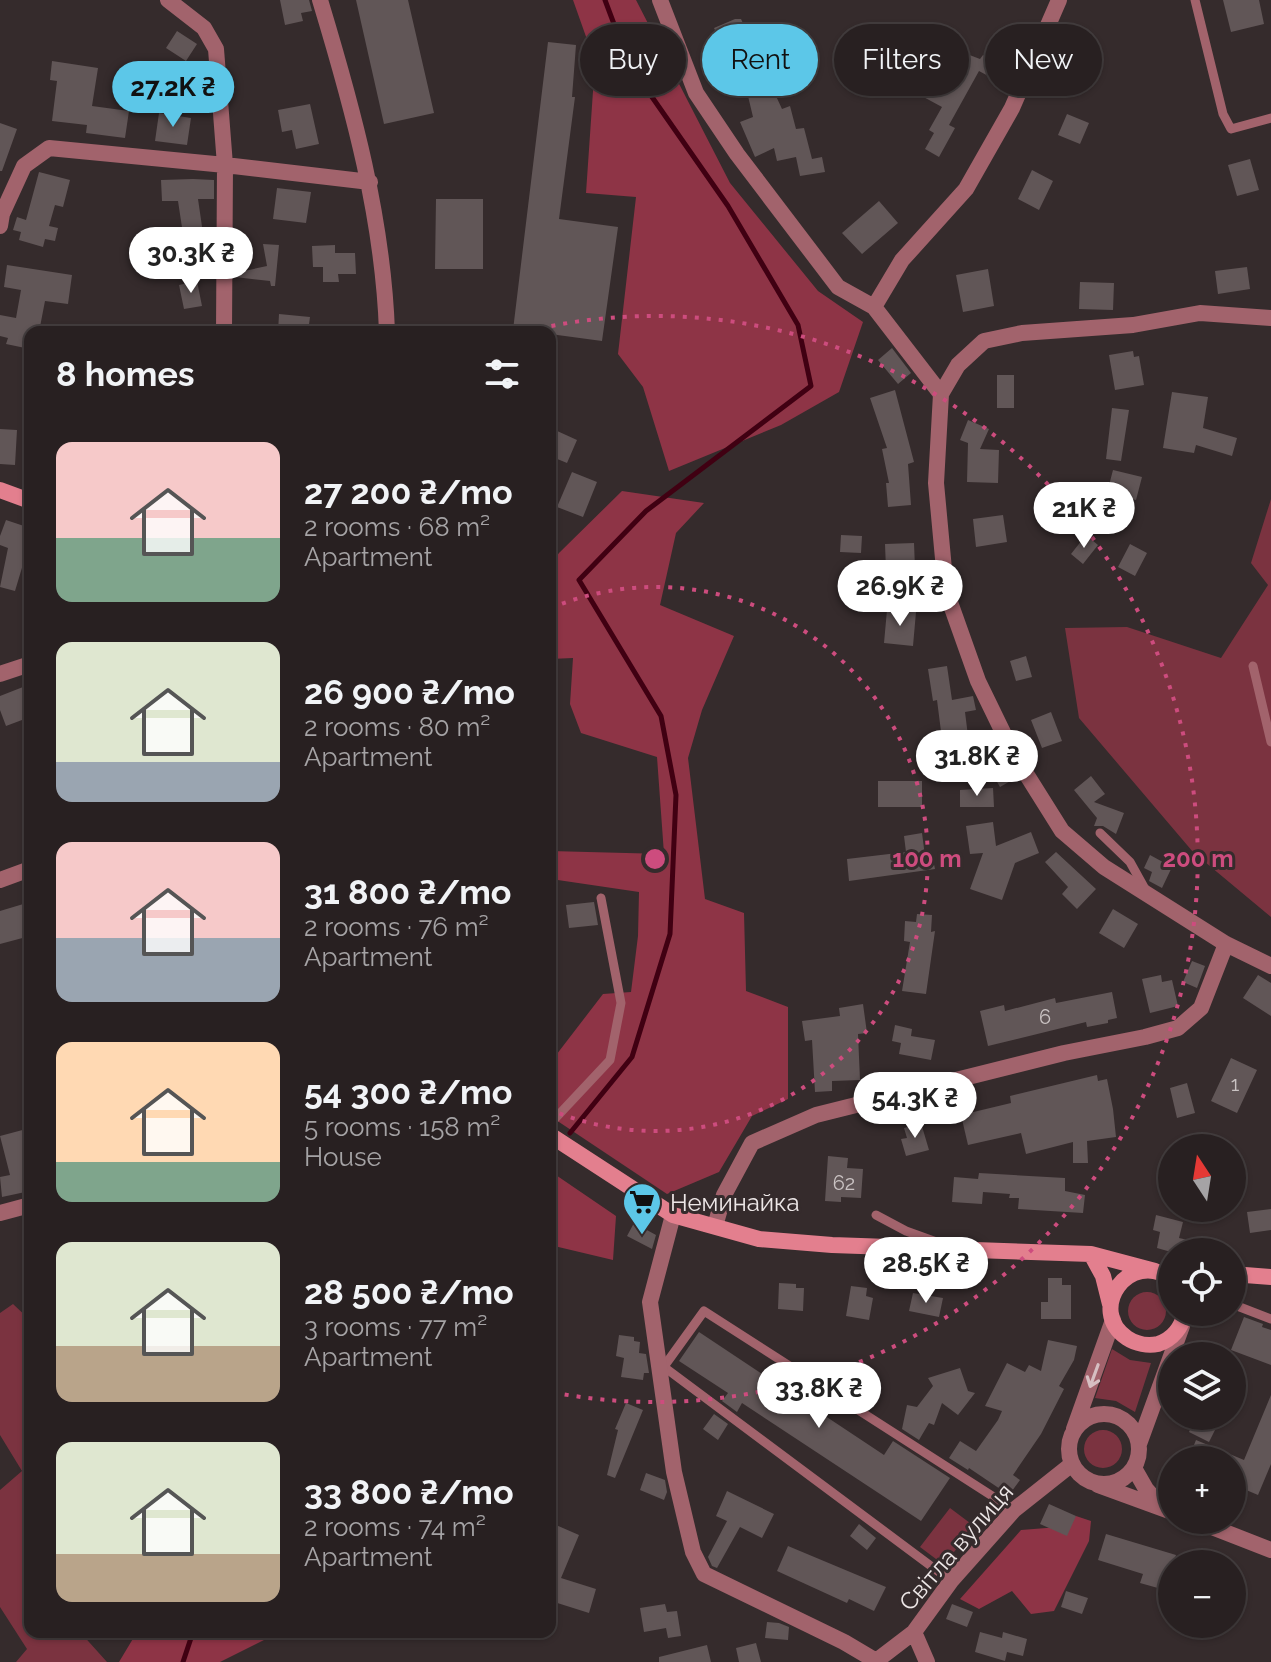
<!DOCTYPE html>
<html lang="en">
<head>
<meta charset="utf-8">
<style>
  :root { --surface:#282021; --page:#342d2e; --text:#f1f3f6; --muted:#a5a3a5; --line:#443e3f; --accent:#5cc7e8 }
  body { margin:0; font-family:Raleway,sans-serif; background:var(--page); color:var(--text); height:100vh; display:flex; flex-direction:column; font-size:30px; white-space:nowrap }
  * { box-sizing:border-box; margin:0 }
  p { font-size:26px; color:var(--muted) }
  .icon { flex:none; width:44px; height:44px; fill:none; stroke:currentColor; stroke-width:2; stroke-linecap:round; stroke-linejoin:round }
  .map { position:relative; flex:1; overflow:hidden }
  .drawer { position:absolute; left:24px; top:326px; width:532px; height:1312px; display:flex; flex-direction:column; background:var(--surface); border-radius:16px; box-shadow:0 2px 6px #0004,0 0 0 2px var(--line) }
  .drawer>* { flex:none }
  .banner { position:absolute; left:580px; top:24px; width:570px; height:72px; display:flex; gap:16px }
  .needle { width:52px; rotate:348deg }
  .controls { position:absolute; left:1158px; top:1134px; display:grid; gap:16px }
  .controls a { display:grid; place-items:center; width:88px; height:88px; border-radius:50%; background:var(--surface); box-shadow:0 2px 6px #0004,0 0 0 2px var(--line); font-size:40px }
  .price { position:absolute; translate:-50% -68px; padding:0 18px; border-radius:28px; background:#fff; color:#222; font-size:26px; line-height:52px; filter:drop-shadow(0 2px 4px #0008) }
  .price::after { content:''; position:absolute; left:50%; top:48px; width:24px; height:18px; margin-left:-12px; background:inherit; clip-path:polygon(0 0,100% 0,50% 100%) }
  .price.selected { background:var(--accent); color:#111 }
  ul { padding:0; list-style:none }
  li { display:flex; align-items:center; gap:24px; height:200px; padding:0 32px }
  li span { display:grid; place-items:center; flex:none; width:224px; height:160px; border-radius:16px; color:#555 }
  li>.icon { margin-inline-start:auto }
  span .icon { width:96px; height:96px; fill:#fffc; stroke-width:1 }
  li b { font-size:34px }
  h2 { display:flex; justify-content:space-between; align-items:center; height:96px; padding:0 32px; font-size:34px }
  .chip { padding:0 28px; border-radius:36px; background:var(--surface); box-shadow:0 2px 6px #0004,0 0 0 2px var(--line); font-size:28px; line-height:72px }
  .chip.selected { background:var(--accent); color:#111 }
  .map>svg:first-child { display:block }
</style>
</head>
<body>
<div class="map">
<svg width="1271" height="1662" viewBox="0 0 1271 1662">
  <rect width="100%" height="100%" fill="#352b2c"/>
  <path fill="#7b3340" d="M1271 499V917L1193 852 1079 718 1065 628 1127 627 1221 658 1268 585 1251 563Z
    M1128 1311a19 19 0 1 1 38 0a19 19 0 1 1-38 0Z
    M13 1304 30 1320V1632H80L107 1662H16L27 1649 0 1607V1490L22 1471 0 1435V1313Z
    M1112 1349 1130 1360 1151 1363 1135 1412 1116 1401 1095 1398Z
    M1084 1449a19 19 0 1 1 38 0a19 19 0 1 1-38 0Z
    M950 1508 974 1526 944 1565 920 1547Z"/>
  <path fill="#8e3446" d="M573 0H636L730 183 818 291 863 322 839 392 781 425 669 471 643 387 618 354 636 197 586 193 595 62Z
    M622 491 704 503 676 533 660 605 734 636 702 710 688 758 705 899 744 913 746 991 788 1007V1099L752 1116 719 1172 667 1194 550 1116V1063L603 994 631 992 638 936 639 892 551 879 550 851 664 854 657 757 581 733 570 704 573 658 550 659V566L559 553Z
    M550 1171 616 1216 613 1260 550 1245Z
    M1076 1516 1091 1521 1089 1541 1054 1611 1031 1614 1012 1591 979 1609 960 1599 1021 1530 1059 1527Z
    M137 1632H267L264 1640 220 1662H119Z"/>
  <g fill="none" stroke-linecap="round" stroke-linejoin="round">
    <path stroke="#400012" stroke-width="5" d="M570 1133 632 1057 670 934 676 795 661 716 579 580 646 511 811 386 798 325 728 206 629 64 605 0
      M183 1662 193 1632"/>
  </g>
  <path fill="#615657" d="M280 0H309L312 11 301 13 303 21 285 25Z
    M356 0H408L434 113 384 124Z
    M1223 0H1259L1264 24 1231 32Z
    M735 19H741L753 45 728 57 714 28Z
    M177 31 197 44 186 61 166 48Z
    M933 41 980 59 983 55 994 61 1000 48 1018 57 1003 84 979 71 949 125 955 128 939 157 925 149 934 133 929 130 942 107 918 94 935 66 925 62Z
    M548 42 576 45 572 97H575L559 219 618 227 602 341 550 334V332L513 330Z
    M52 61 98 68 92 106 129 111 125 138 86 133 87 125 52 121 57 81 50 80Z
    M764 70 782 109 790 106 796 129 804 128 812 159 822 157 825 172 800 176 796 157 777 161 774 148 755 157 740 122 753 117 743 75Z
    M310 104 319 144 296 149 292 130 282 132 278 110Z
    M159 113 191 118 187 145 155 141Z
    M1067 114 1089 123 1080 144 1058 135Z
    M0 123 17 129 2 171H0Z
    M1250 159 1259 190 1237 196 1228 165Z
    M1032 170 1053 181 1039 210 1018 199Z
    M39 172 70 180 63 207 55 205 49 226 58 228 55 241 45 239 43 247 19 240 21 232 13 230 17 217 26 220Z
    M193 179 214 180V199H198L206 254 169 259 165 236 183 234 178 201H162L161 180Z
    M277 188 311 192 306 223 273 219Z
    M436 199H483V269H435Z
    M879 201 898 223 862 254 842 233Z
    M263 244 279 245 275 286H271L270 281 235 277V273L267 266Z
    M335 245V253H355L356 274H338L339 282H323V267H313L312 246Z
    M7 265 72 275 68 304 45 301 39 332H30V349L6 344 8 338 0 336V315L16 318 21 290 4 287Z
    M1247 267 1250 289 1218 294 1215 271Z
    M988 269 994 306 963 312 956 275Z
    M197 281 202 306 184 309 179 285Z
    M1080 282 1114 283 1113 310 1079 309Z
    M279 314 310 317 308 332H278Z
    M892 348 911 373 898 384 878 360Z
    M1133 351 1134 357 1139 356 1144 385 1115 390 1109 355Z
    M997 375H1014V408H997Z
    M895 390 914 462 908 464 911 505 888 507 886 483H889L882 449 887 448 870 398Z
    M1172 392 1208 397 1203 428 1237 438 1232 456 1196 445 1194 453 1163 448Z
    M1112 408 1129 410 1121 461 1106 459Z
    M968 420 989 429 980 449 999 450 998 483 967 482 968 443 960 440Z
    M0 429 17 430 15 465 0 464Z
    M555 430 577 440 567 463 550 456V441Z
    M1113 470 1142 477 1136 500 1107 493Z
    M572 472 597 482 583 517 557 507Z
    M1003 515 1007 542 976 547 973 519Z
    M6 520 30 528V541L15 591 0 587 8 548 0 545V536Z
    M841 535 862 536 861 553 840 552Z
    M1086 535 1098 545 1083 564 1071 554Z
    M914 543 915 568 886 570 885 544Z
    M1130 544 1147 553 1135 576 1118 567Z
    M887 610 916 612 913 646 884 643Z
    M1026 656 1032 677 1016 681 1010 661Z
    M947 666 952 700 973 696 976 710 965 712 970 752 944 755 937 700 933 701 928 669Z
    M23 687 30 705V717L6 726 0 710V696Z
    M1051 712 1062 741 1042 748 1031 720Z
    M1004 760 1014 779 1000 787 989 768Z
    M1091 776 1105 794 1094 802 1124 813 1116 834 1103 826H1094L1097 818 1074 790Z
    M878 781H922V807H878Z
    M993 788 994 807H960V790Z
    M993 822 996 846 1031 832 1039 853 1015 863 1002 900 970 889 983 853 970 854 966 826Z
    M922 833 925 856 932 855 935 869 849 881 847 859 906 852 904 836Z
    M1056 852 1096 889 1077 909 1062 894 1068 887 1045 862Z
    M1150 855 1172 867 1162 888 1149 881 1152 872 1144 868Z
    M30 902V936L0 944V911Z
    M594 902 598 925 569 928 566 905Z
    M1113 909 1138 924 1124 948 1099 933Z
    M917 914 932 915 931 932 935 931 926 994 902 991 910 942 904 941 905 921 916 922Z
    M1192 961 1205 966 1197 988 1183 982Z
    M1161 975 1162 982 1172 980 1178 1006 1150 1013 1142 979Z
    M1258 975 1271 983V1016L1243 998Z
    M1112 992 1117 1018 1108 1020V1023L1087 1027 1086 1022 988 1046 980 1011 1004 1005 1005 1011 1055 998 1056 1003Z
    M863 1004 867 1033 858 1034 860 1080 832 1081V1091L815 1092 812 1040 805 1041 802 1021 840 1016 839 1008Z
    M895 1025 912 1029 911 1036 935 1040 931 1060 899 1054 901 1043 892 1041Z
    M1231 1058 1257 1070 1237 1113 1211 1101Z
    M1097 1075 1098 1081 1107 1079 1113 1109 1116 1137 1087 1141 1088 1163H1073V1142L1026 1154 1021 1133 968 1145 961 1115 1011 1103 1010 1096Z
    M1187 1083 1195 1113 1177 1118 1170 1088Z
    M921 1123 929 1150 906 1156 901 1139 907 1138 904 1128Z
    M30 1128V1162L25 1163 30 1191 2 1197 0 1177 10 1175 0 1136Z
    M828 1156 848 1158 847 1168 863 1169 861 1198 841 1197V1202L825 1201Z
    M979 1173 1065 1178V1191L1085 1195 1083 1213 1018 1209 1019 1198H1009L1010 1194 983 1192 982 1204 952 1202 954 1177 978 1179Z
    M1271 1209V1230L1250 1233 1247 1212Z
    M1156 1215 1183 1222 1179 1238 1215 1246 1214 1252H1171L1157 1248 1160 1232 1153 1230Z
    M634 1223 656 1235 652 1249 627 1236Z
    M1048 1278H1062V1285H1071V1319H1041V1302H1048Z
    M779 1283 796 1284V1288H804L803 1311 778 1309Z
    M851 1286 867 1288 866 1296 873 1298 869 1320 846 1316Z
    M913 1293 943 1298 939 1317 909 1311Z
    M1244 1317 1263 1324 1262 1327 1271 1330V1365L1231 1350Z
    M699 1332 884 1455 893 1441 950 1478 921 1521 742 1403 737 1412 722 1401 728 1393 679 1361Z
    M619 1335 634 1337V1341L640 1342 639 1353 646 1354 649 1373H644L643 1380 621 1377 624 1358 616 1356Z
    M1048 1340 1077 1346 1074 1360 1059 1386 1064 1389 1041 1434 1013 1475 1020 1480 1009 1495 969 1468 968 1470 949 1458 960 1441 976 1451 998 1420 1002 1411 985 1406 1007 1363 1025 1372 1029 1365 1041 1371Z
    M960 1368 968 1391 975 1393 958 1415 942 1403 934 1425 929 1423 919 1440 902 1429 907 1405 917 1407 933 1386 928 1378Z
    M1271 1395V1464L1258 1495 1232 1484V1460H1188L1196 1440 1244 1460Z
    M626 1403 643 1410 615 1478 607 1475 618 1430 615 1429Z
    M714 1414 728 1424 718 1440 703 1429Z
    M1196 1416H1222L1209 1442 1189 1432Z
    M646 1473 665 1480 667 1492 664 1500 640 1490Z
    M727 1491 774 1514 762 1538 740 1527 717 1568 712 1566 708 1557 727 1521 716 1516Z
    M1049 1504 1076 1516 1067 1536 1040 1524Z
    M859 1524 876 1538 867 1550 850 1536Z
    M556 1525 579 1535 561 1578 596 1589 589 1613 551 1601 550 1604V1539Z
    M1106 1534 1176 1555 1165 1590 1140 1583 1143 1574 1098 1560Z
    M788 1546 886 1587 874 1611 849 1599 847 1603 777 1571Z
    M1066 1591 1088 1598 1082 1614 1061 1607Z
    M665 1604 667 1612 677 1611 681 1636 668 1638 666 1628 644 1632 640 1608Z
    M952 1604 973 1612 967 1627 946 1619Z
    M767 1622 779 1623 789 1627 788 1640 765 1638Z
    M980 1632 1002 1638 1003 1632 1027 1639 1023 1656 1007 1652 1005 1661 975 1652Z
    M756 1643 761 1662H739L736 1648Z
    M707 1645 711 1662H659V1657Z"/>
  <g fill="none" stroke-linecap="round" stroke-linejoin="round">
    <path stroke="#a2636c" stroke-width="9" d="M1195 0 1223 114 1231 129 1271 118
      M1253 666 1271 742
      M1100 833 1130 862 1145 889
      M550 1124 610 1060 621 1003 601 898
      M876 1215 906 1231 942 1244
      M1232 1304 1271 1319
      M664 1367 951 1581
      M660 1372 704 1311 1014 1510"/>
    <path stroke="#a2636c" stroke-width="16" d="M168 0 204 28 216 49 225 165 224 332
      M320 0C353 109 383 218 387 332
      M660 0 696 93 737 154 838 287 874 307
      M1059 0 1012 108 966 189 902 260 874 307 941 394 936 483 946 591 978 681 1013 753 1062 831 1104 867 1226 944 1271 966
      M0 226 2 214 24 166 49 148 225 165 370 182
      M941 394 958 365 984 341 1022 333 1133 325 1200 313 1271 318
      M0 674 30 664
      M0 880 30 869
      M673 1215 650 1302 674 1472 693 1552 704 1574 844 1642 876 1661 914 1632 951 1581 1014 1510 1072 1464
      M715 1226 724 1195 752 1143 816 1115 1064 1053 1145 1037 1178 1028 1201 1008 1226 944
      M914 1632 927 1662"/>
    <path stroke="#a2636c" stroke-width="16" d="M0 1213 30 1205
      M1069 1449a35 35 0 1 1 70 0a35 35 0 1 1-70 0Z
      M1074 1429 1113 1320
      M1139 1444 1182 1326
      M1134 1468 1146 1489 1162 1507
      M1098 1485 1172 1512
      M1194 1520 1271 1550"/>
    <path stroke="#e37f8e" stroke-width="16" d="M0 490 30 501
      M550 1135 673 1215 759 1239 832 1245 1091 1254 1155 1271
      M1091 1254 1103 1276 1110 1304
      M1232 1274 1271 1277
      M1172 1279C1129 1248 1086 1310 1127 1338 1136 1344 1148 1346 1158 1344 1173 1339 1182 1327 1185 1312"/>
  </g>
  <defs><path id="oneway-shaft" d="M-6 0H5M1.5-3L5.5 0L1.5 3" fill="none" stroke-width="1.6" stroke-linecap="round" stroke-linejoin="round" transform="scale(2)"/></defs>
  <use stroke="#d6bfc2" href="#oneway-shaft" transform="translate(1094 1376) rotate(110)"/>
  <g fill="none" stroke="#cd4c7e" stroke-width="4" stroke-dasharray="4 8">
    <path d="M551 608A272 272 0 1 1 551 1110"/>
    <path d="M528 331A543 543 0 1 1 551 1392"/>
  </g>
  <defs>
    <symbol id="supermarket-pin" viewBox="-11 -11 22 30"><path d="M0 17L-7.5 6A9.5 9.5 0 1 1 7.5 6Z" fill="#5cc7e8" stroke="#352b2c"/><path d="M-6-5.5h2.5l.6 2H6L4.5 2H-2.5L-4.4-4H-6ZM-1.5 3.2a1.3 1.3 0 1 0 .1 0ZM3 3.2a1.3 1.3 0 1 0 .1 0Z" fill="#111"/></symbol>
  </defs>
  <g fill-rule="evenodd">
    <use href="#supermarket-pin" x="620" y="1180" width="44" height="60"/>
  </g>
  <g text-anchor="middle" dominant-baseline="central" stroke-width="6" stroke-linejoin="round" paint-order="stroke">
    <g font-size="20" fill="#cac3c3">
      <text x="1045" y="1017">6</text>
      <text x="1235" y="1084">1</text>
      <text x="844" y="1183">62</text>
    </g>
    <g font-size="24" fill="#ede7e7" stroke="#352b2c" text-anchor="start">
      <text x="670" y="1202">Неминайка</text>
    </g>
    <g font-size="24" fill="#ede7e7" stroke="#352b2c">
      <text transform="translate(956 1547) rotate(-49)">Світла вулиця</text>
    </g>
  </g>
  <circle cx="655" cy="859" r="12" fill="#cd4c7e" stroke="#352b2c" stroke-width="4"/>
  <g font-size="24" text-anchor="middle" font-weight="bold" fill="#cd4c7e" stroke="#352b2c" stroke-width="6" stroke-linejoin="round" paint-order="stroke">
    <text x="927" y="867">100 m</text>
    <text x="1198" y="867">200 m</text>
  </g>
</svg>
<div class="controls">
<a><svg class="needle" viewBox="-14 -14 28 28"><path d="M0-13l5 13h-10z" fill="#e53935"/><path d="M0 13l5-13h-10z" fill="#a5a3a5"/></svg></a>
<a><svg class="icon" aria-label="locate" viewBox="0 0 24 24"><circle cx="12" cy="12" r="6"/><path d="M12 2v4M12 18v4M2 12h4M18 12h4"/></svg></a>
<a><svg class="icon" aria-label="layers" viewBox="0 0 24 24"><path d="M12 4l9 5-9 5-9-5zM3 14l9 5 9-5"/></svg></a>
<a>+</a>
<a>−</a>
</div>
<b class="price selected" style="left:173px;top:129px">27.2K ₴</b>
<b class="price" style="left:191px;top:295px">30.3K ₴</b>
<b class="price" style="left:1084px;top:550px">21K ₴</b>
<b class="price" style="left:900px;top:628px">26.9K ₴</b>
<b class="price" style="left:977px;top:798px">31.8K ₴</b>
<b class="price" style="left:915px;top:1140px">54.3K ₴</b>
<b class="price" style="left:926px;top:1305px">28.5K ₴</b>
<b class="price" style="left:819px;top:1430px">33.8K ₴</b>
<div class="banner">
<a class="chip">Buy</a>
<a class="chip selected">Rent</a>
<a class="chip">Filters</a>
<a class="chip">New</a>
</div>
<section class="drawer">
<h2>8 homes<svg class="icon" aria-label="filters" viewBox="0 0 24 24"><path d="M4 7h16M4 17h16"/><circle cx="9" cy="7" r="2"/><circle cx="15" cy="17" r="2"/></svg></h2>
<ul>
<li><span style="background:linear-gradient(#f6c9c9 60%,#7fa58c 0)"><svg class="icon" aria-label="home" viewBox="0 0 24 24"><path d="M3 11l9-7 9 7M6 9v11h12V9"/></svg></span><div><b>27 200 ₴/mo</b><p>2 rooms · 68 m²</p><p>Apartment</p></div></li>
<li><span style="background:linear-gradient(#dfe7d0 75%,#9aa5b1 0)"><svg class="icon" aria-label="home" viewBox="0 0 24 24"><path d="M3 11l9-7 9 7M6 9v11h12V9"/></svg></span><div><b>26 900 ₴/mo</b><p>2 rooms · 80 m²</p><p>Apartment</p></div></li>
<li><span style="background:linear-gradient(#f6c9c9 60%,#9aa5b1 0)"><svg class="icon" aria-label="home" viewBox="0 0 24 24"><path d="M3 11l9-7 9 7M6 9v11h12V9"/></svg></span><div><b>31 800 ₴/mo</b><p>2 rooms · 76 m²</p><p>Apartment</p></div></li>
<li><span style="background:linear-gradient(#ffd9b3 75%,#7fa58c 0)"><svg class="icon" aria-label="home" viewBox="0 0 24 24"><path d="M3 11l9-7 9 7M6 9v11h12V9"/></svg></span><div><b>54 300 ₴/mo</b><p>5 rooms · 158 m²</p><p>House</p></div></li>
<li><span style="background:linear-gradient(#dfe7d0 65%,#b9a48a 0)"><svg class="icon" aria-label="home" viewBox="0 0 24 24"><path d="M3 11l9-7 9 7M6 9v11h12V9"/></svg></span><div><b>28 500 ₴/mo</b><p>3 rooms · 77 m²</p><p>Apartment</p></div></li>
<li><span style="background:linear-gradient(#dfe7d0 70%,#b9a48a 0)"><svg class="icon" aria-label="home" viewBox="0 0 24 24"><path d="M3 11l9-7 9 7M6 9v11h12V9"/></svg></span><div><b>33 800 ₴/mo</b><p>2 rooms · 74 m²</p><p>Apartment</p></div></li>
</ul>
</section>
</div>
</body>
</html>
